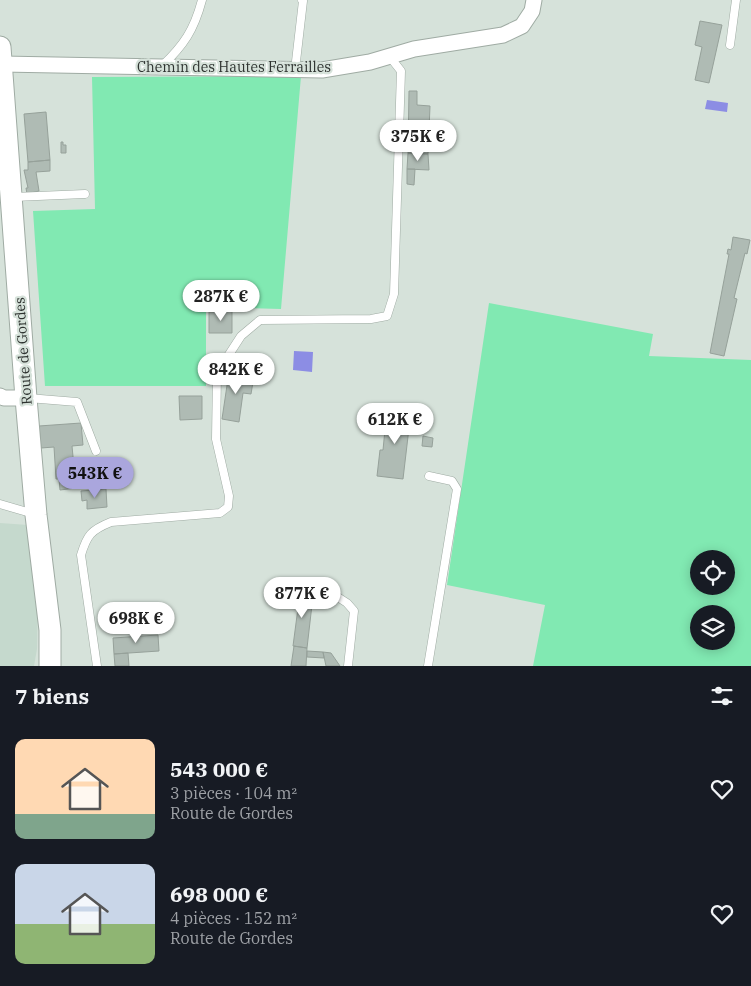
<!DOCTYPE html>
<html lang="fr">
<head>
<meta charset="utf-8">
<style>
  :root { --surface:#171b24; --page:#20242c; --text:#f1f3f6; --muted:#9ea1a6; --accent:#aaa6dd }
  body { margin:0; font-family:"IBM Plex Serif",serif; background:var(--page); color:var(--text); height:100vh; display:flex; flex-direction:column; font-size:19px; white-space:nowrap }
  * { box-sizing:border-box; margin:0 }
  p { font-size:16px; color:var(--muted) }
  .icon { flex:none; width:28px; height:28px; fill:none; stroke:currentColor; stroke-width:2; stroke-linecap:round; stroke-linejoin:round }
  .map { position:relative; height:666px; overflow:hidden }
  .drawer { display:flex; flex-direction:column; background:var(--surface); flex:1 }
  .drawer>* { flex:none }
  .fabs { position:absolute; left:690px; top:550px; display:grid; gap:10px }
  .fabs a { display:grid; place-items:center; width:45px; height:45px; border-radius:50%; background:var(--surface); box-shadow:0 2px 12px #0003; font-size:25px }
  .price { position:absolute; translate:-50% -42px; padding:0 11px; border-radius:18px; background:#fff; color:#222; font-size:16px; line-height:32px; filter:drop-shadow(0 1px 2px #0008) }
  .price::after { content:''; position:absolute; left:50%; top:30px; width:15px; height:11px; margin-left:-8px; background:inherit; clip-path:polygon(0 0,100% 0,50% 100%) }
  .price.current { background:var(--accent); color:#111 }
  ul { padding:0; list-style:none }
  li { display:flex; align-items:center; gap:15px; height:125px; padding:0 15px }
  li span { display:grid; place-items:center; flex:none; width:140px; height:100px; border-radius:10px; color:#555 }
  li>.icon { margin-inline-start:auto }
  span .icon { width:60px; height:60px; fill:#fffc; stroke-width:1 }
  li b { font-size:21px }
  h2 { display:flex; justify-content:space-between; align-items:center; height:60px; padding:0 15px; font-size:21px }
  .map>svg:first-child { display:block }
</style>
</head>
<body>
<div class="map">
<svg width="751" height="666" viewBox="0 0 751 666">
  <rect width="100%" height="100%" fill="#d6e2da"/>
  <path fill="#c5d9cd" d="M0 523 28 525 38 588 37 649 34 666H0Z"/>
  <path fill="#81e9b2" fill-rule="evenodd" d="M301 76 281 309 206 307V386H45L33 211 95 209 92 77Z
    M489 303 653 334 649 356 751 360V666H533L545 605 447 585ZM699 559H726V586H699ZM699 614H726V641H699Z"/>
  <path fill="#8c8de4" d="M707 100 728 103 727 112 705 109Z
    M294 351 313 352 312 372 293 370Z
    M105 462C111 461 116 464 117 471L113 478 104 480 89 476V468L98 467Z"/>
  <path fill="#afbbb4" stroke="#96a19a" d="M700 21 722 25 709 83 695 80 702 47 695 45Z
    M409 91H417V105L430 106 428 154 408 153Z
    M46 112 50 160 28 162 24 114Z
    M439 139H447V149H439Z
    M61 142H63V145H66V153H61Z
    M408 153 428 154 429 170 407 169Z
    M50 160V171L36 172 39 191 27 194 26 188H28L24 170H28V162Z
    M407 169H415L414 185 407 184Z
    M733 237 750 240 747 254 745 253 734 298 737 299 724 356 710 353 729 254H727L728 249 731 250Z
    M232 311V333H209V312Z
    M229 372 254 376 251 394 243 393 239 422 222 419Z
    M179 396H202V419L180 420Z
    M387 409 411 411 403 479 377 476 380 450H383Z
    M81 423 83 445 72 446 76 488 60 490 59 479H56L54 447 41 448 39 426Z
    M423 436 433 438 432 447 422 446Z
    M106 489 107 507 87 509V500L82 501 81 491Z
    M294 594 313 596 307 648 293 646 298 608 292 607Z
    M158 635 159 651 114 654 113 638Z
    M294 646 307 648 306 666H291Z
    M307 651 323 652 324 658 307 657Z
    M323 652 331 653 340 666H326Z
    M128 653 129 666H115L114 654Z"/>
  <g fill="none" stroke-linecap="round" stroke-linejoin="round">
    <defs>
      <path id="lane" d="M730 45 736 0
        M162 66C184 45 194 30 202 0
        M295 70 303 1 302 0
        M14 197 85 194
        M28 398 77 402 96 451
        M0 504 34 514
        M330 592 347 603 354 611 348 666
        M97 666 81 555C87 535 91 530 111 522L220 513 228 507 229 496 216 439 217 373 241 336 260 320 371 319 387 316 394 294 401 71 390 57
        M428 666 457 489 452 481 429 476"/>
      <path id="street" d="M2 64 322 70 370 62 414 49 503 35 522 26 532 11 534 0
        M0 396 4 398H26"/>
      <path id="secondary" d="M0 47 26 398 36 515 50 630V666"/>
    </defs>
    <use href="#lane" stroke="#9faba3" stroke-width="9"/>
    <use href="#street" stroke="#9faba3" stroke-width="17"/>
    <use href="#secondary" stroke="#9faba3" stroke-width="23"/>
    <use href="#lane" stroke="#fff" stroke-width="8"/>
    <use href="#street" stroke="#fff" stroke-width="15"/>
    <use href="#secondary" stroke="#fff" stroke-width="21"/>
  </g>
  <g text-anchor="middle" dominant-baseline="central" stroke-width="4.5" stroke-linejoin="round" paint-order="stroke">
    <g font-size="14" fill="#2e3330" stroke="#d6e2da">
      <text x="234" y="67">Chemin des Hautes Ferrailles</text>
      <text transform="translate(23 351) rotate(-94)">Route de Gordes</text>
    </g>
  </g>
</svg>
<div class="fabs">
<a><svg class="icon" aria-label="locate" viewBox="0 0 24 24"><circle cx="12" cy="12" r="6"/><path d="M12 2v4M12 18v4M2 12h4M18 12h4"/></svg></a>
<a><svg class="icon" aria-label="layers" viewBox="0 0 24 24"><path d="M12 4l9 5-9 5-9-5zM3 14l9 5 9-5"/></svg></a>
</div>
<b class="price" style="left:418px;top:162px">375K €</b>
<b class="price" style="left:221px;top:322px">287K €</b>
<b class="price" style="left:236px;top:395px">842K €</b>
<b class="price" style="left:395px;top:445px">612K €</b>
<b class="price current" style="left:95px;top:499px">543K €</b>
<b class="price" style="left:302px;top:619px">877K €</b>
<b class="price" style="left:136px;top:644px">698K €</b>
</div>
<section class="drawer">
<h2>7 biens<svg class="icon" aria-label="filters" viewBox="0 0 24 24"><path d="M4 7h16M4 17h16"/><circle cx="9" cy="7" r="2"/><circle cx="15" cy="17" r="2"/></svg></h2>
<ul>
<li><span style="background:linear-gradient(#ffd9b3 75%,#7fa58c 0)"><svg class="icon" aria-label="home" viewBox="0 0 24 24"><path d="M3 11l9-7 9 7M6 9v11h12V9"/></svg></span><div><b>543 000 €</b><p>3 pièces · 104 m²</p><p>Route de Gordes</p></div><svg class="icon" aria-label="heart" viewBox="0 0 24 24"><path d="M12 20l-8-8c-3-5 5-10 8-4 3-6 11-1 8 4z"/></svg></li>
<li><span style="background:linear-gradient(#c9d6e8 60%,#8fb573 0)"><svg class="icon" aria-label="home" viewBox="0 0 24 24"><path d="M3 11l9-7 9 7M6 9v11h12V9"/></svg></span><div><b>698 000 €</b><p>4 pièces · 152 m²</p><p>Route de Gordes</p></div><svg class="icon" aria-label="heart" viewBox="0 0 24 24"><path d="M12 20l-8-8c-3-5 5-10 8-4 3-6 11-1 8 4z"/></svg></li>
</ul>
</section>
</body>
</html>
